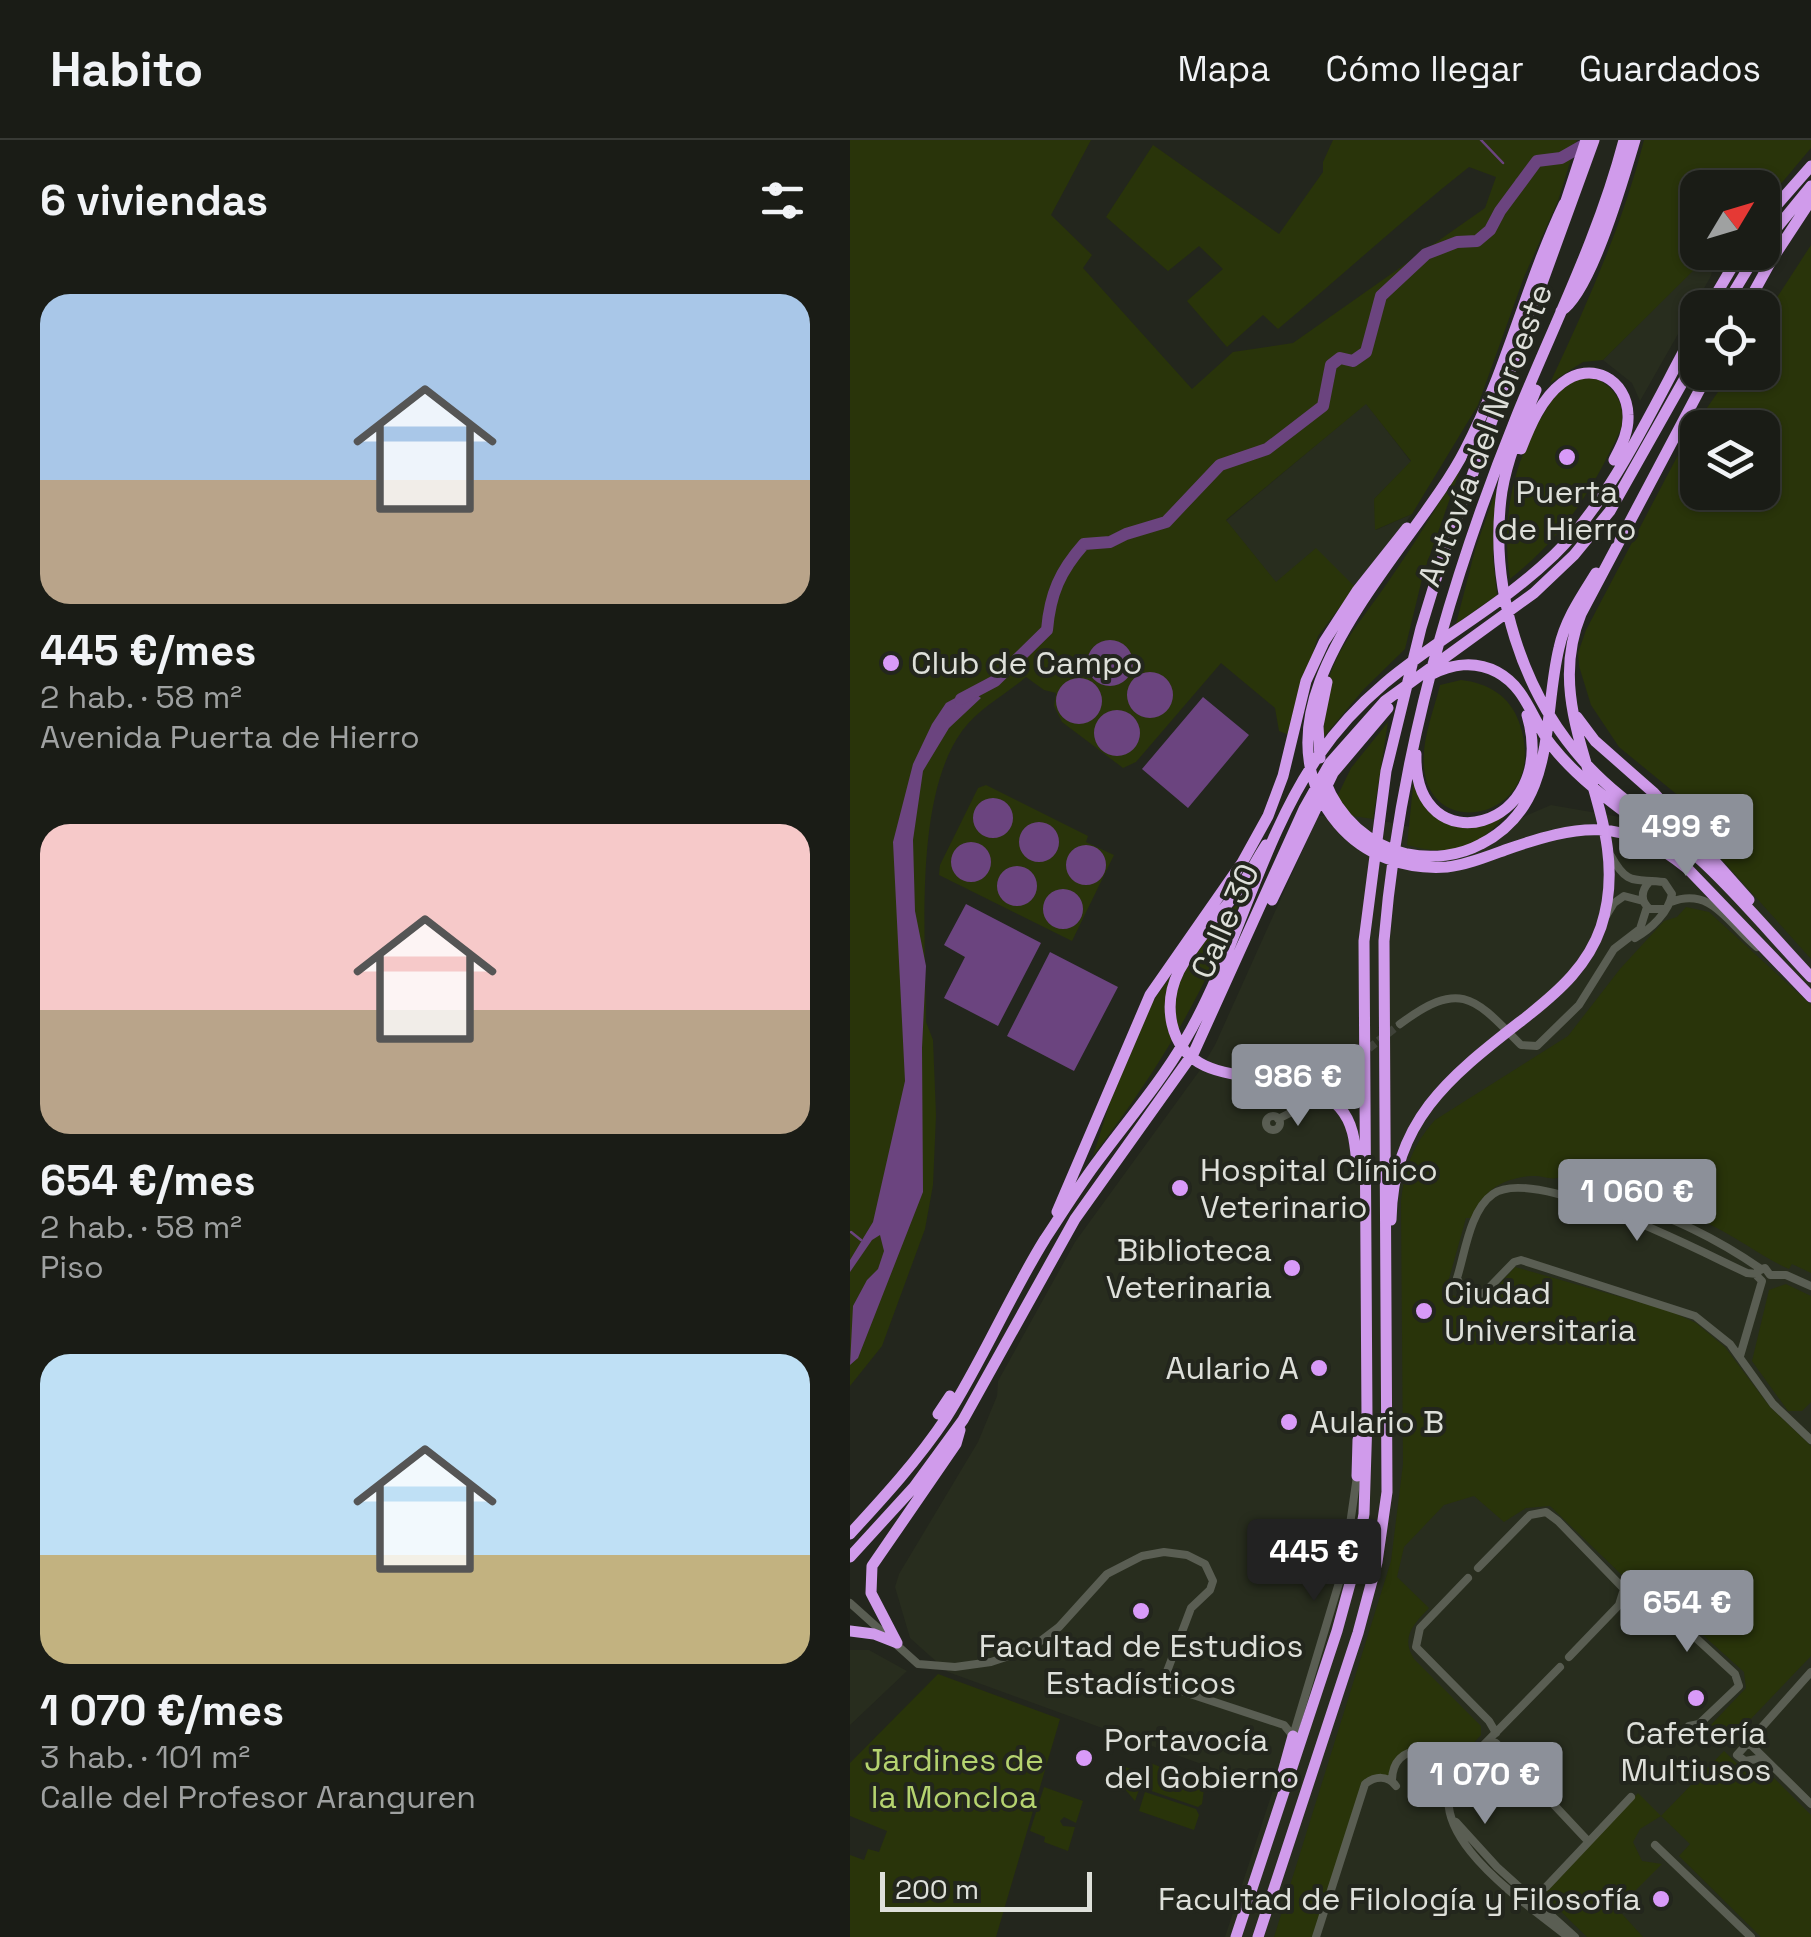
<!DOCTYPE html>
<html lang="es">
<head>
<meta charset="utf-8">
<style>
  :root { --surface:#1a1c16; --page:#272923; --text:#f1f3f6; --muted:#9fa1a1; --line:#383a35; --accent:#8c9099 }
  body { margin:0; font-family:"Space Grotesk",sans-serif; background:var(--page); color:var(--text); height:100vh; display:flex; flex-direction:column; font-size:38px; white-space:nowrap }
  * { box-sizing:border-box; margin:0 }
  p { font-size:32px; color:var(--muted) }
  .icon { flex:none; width:55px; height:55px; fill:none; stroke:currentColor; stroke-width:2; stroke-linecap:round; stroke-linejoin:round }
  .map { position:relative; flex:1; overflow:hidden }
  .panel { display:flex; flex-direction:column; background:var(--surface); width:850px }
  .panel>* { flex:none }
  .needle { width:65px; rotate:52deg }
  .tools { position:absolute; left:830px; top:30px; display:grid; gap:20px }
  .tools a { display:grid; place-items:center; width:100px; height:100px; border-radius:20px; background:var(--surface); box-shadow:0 2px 8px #0004,0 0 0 2px var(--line); font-size:50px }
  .scale { position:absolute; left:30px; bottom:25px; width:212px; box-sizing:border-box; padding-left:10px; border:5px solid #dee0da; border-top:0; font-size:28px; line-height:35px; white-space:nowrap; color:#dee0da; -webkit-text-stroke:8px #23261d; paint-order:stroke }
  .price { position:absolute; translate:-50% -85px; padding:0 22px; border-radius:10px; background:var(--accent); color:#fff; font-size:32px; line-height:65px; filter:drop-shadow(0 2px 5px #0008) }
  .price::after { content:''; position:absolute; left:50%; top:60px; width:30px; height:22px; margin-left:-15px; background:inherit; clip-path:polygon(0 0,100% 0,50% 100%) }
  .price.selected { background:#222; color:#fff }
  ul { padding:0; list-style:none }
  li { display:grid; align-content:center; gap:20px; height:530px; padding:0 40px }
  li span { display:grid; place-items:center; height:310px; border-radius:30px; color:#555 }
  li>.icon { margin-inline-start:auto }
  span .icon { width:180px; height:180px; fill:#fffc; stroke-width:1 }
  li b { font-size:42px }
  h2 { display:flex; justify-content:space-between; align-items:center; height:120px; padding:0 40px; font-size:42px }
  header { display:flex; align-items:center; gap:60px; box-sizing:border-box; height:140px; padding:0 50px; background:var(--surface); border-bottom:2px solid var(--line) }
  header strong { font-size:48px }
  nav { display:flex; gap:55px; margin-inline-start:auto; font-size:35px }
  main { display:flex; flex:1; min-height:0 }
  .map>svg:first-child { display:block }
</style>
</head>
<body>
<header>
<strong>Habito</strong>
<nav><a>Mapa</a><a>Cómo llegar</a><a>Guardados</a></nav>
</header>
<main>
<section class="panel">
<h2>6 viviendas<svg class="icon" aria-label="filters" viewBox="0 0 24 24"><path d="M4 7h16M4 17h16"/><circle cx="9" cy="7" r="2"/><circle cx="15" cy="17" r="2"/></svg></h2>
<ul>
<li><span style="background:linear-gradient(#a9c7e8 60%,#b9a48a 0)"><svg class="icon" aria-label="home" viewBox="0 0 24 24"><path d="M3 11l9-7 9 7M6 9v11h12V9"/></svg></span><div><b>445 €/mes</b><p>2 hab. · 58 m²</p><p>Avenida Puerta de Hierro</p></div></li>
<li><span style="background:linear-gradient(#f6c9c9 60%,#b9a48a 0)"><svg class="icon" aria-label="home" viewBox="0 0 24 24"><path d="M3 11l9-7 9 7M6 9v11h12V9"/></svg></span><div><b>654 €/mes</b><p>2 hab. · 58 m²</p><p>Piso</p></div></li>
<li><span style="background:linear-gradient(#bfe0f5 65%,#c2b280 0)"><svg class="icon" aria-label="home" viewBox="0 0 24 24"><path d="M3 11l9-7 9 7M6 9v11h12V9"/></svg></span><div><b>1 070 €/mes</b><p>3 hab. · 101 m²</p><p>Calle del Profesor Aranguren</p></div></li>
</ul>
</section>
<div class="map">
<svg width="961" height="1797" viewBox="0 0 961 1797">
  <rect width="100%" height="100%" fill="#23261d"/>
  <path fill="#282d1e" d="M858 115 865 119 861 136 790 261 782 243 753 220Z
    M516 263 561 322 524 359 526 390 562 374 505 447 426 443 376 381Z
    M701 665 770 677 843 666 961 731V1797H375L423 1650 98 1532 60 1498 45 1447 49 1434 128 1302 147 1256 148 1241 225 1102 350 930 365 905 468 676 507 675 608 698 645 689Z
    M0 1510H19L57 1531 0 1585Z"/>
  <path fill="#29340a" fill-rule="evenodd" d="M0 0H241L201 75 242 115 233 128 342 249 383 212 443 203 635 68 646 37 619 27C553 79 493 135 428 189L413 175 377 207 337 161 373 129 349 106 318 131 256 77 303 5 429 94 473 32V22L483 0H727L708 61 674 137 628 265 562 374 525 390 524 359 561 321 516 264 376 380 426 442 466 408 505 447 468 496 439 595 429 591 425 568 371 523 286 622 273 628 212 582 204 566 206 553 194 550 176 537C154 556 130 567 112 591 63 659 76 800 76 882L83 900 86 975 83 1045 75 1089 32 1206 0 1246Z
    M794 0H961V8L913 65 912 48H848V112L879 113 872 124 858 116 753 220 733 222 700 243C737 164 773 84 794 0Z
    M961 105V819L816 657 836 662 769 607 741 565 729 526 728 513 736 490 839 294 881 233 912 232 913 179ZM848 288H912V352H848Z
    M741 236C764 246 777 263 771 289 742 351 714 396 660 439 651 382 662 322 694 273 700 263 708 249 719 243 725 240 734 238 741 236Z
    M611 327 573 435 555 509 514 549 472 599C470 521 500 498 540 439 565 403 588 365 611 327Z
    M646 350 643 418 647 455 606 484 625 410Z
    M611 540C638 543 660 556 669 582 703 677 581 705 574 628 571 601 584 570 590 545Z
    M538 582 523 679 497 675 487 657 501 628Z
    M564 637 602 684 663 666C633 705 606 719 557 705Z
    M136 645 238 696 236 702 264 715 222 801 89 735 90 725 128 648Z
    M390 761C352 859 306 933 243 1016 258 970 270 923 293 879 317 833 354 798 390 761Z
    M836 767 859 772 961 865V1133L942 1124 939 1129C912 1117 891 1100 865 1087 818 1063 769 1048 719 1033 703 1043 700 1036 682 1036 653 1038 632 1051 621 1078H616L595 1153 625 1162 627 1158 635 1160 665 1127 820 1171 846 1183 875 1207 920 1267 961 1306V1516L874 1607 857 1589 896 1548 894 1532 794 1442 777 1440 700 1366 676 1368 654 1382 624 1356 594 1365 554 1407 547 1437 579 1468C564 1484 550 1497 564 1519L631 1586V1595L599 1630C579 1615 584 1607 553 1612L539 1637 522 1635 513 1642 462 1797H424L541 1421 553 1324 551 1062C555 1027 562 1006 585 980L718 896 770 829 814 781 827 777Z
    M936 1144 961 1156V1262L952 1271H938L902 1221 919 1150Z
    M88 1534 210 1579 146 1797H0V1715L14 1720 18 1709 29 1712 37 1691 0 1676V1623Z
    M874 1611 905 1641 916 1630 961 1675V1797H911L829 1716 840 1704 811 1676 790 1689 783 1702 792 1721 812 1724 774 1762 770 1759 764 1765 793 1797H737L694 1755 788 1653 811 1676Z
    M298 1622 318 1630 316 1636 354 1649 352 1664 348 1667 290 1647 285 1661 262 1634 263 1630 272 1626 294 1633Z
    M194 1647 233 1661 226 1683 214 1677 210 1681 213 1686 225 1687 218 1711 194 1702 195 1697 180 1691Z
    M295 1652 346 1669 349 1675 344 1690 289 1671Z"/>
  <path fill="#6b447f" d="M237 523a23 23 0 1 1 46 0a23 23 0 1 1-46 0Z
    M277 555a23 23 0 1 1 46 0a23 23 0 1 1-46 0Z
    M206 561a23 23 0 1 1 46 0a23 23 0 1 1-46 0Z
    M120 550 131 558 99 588 73 631 63 700 65 771 76 826 72 908 73 1052 8 1218 0 1225 3 1166 17 1140 28 1129 34 1111 30 1095 22 1100 0 1132V1120L23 1082 55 941 43 702 63 624 82 584 96 563Z
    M353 557 399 595 338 668 292 629Z
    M244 593a23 23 0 1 1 46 0a23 23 0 1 1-46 0Z
    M123 678a20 20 0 1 1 40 0a20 20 0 1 1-40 0Z
    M169 702a20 20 0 1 1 40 0a20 20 0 1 1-40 0Z
    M101 722a20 20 0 1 1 40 0a20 20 0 1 1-40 0Z
    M216 725a20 20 0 1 1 40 0a20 20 0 1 1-40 0Z
    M147 746a20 20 0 1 1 40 0a20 20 0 1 1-40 0Z
    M193 769a20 20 0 1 1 40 0a20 20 0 1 1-40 0Z
    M116 764 191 803 148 886 94 858 115 817 94 805Z
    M200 812 268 847 224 931 157 896Z"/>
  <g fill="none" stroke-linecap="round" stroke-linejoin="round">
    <path stroke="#6b447f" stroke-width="2.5" d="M631 0 653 23
      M667 40 669 45
      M1 1092 11 1100"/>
    <path stroke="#6b447f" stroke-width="12" d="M111 559 145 541 197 490C200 454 210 431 234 404L260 402 276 394 316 382 370 325 417 309 473 266 481 225 490 218 503 221 516 212 531 156 576 114 607 102 627 101 640 90 650 71 687 21 711 18 739 2"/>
    <path stroke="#3f4239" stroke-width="8" stroke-dasharray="8 4" stroke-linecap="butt" d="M500 923 550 884"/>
    <path stroke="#5a5e53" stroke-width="8" d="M761 716C778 747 785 738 814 742L822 754C819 772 801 789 785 798
      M799 742C791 751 790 761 800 769H815
      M821 762C862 746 878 784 907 807
      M756 776 764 763 774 756 793 761
      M550 884C611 839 624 857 671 905L687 906 729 865 764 809 790 789 797 767
      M416 983a7 7 0 1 1 14 0a7 7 0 1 1-14 0Z
      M428 979 444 971 500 923
      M770 1059C824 1079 863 1096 911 1129
      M907 1134 897 1133C851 1112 685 1024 643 1054 620 1070 615 1113 607 1138L612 1149 633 1154 664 1122 671 1120 845 1176 880 1204 923 1264 961 1300
      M890 1216 912 1141 907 1136 908 1131 915 1128 920 1135H936L961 1146
      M628 1428 680 1375 696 1372 708 1381 774 1449 769 1465 719 1517
      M618 1438 570 1488 566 1507 639 1581 646 1593
      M774 1449 796 1452 885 1534 889 1546 849 1584 839 1586
      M0 1463 68 1524 105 1527 141 1522 180 1509 209 1487 257 1434 292 1416 314 1412 337 1415 355 1424 363 1441 360 1450 341 1468 313 1542 319 1547 434 1585 443 1596
      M710 1527 609 1630C563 1691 678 1764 718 1797
      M443 1596 494 1426 507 1336
      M646 1603 737 1700
      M899 1603 961 1664
      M913 1618 895 1621 887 1615 961 1532
      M542 1641C542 1622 553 1610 572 1611L588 1620 599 1645
      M606 1682 647 1727 725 1797
      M805 1705 901 1797
      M696 1747 781 1657
      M466 1797 515 1644C525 1636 538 1635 546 1646"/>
    <path stroke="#d09beb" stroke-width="11" d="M714 64C676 144 656 232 615 310 563 412 388 564 488 684 515 716 556 730 597 727 616 725 636 717 655 710 729 684 773 676 838 729L961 857
      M714 67 736 0
      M912 82 961 26
      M912 106 961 46
      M858 168 891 112
      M874 168 908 112
      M895 168 921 121 961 60
      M711 171C741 153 774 37 785 0
      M686 250C673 282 658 316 652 351 638 448 672 556 739 627 774 664 819 690 856 725 893 760 926 800 961 837
      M671 309C680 286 691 259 712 243 741 220 777 239 778 275 779 292 771 306 764 320
      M580 535C602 524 624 520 647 532 677 548 682 581 702 606 735 648 784 677 826 711
      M727 577 745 601 804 653 899 760
      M566 614C563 727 711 691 677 575
      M470 618 468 586 477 542
      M475 641C489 678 519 705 557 714 582 719 609 716 631 704 708 665 692 578 709 508 715 480 731 457 746 433
      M416 705C405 722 396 741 383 757 365 780 343 805 329 831 321 847 318 866 322 884 340 963 448 916 490 968 506 986 505 1010 508 1033
      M422 760 483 633 538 568
      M207 1072 300 855 392 723 418 676 433 636 456 541 474 502 507 451 557 388
      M541 1080C543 976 605 933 680 874 710 850 738 825 751 787 788 675 686 584 731 474L859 232
      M88 1274 100 1256
      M507 1336 508 1300 513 1287
      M0 1394C34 1357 68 1320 96 1278 133 1220 159 1157 195 1099 213 1072 230 1044 250 1018 278 980 310 943 334 902 388 811 409 702 469 615 534 520 626 490 704 415 764 357 807 258 848 185
      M0 1417 64 1347 113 1280 225 1079 344 912 454 669 480 623 535 561 684 453 724 415 760 371 848 215
      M0 1491 24 1494 47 1503
      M47 1503 21 1453 22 1426 106 1304 110 1290
      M433 1632 443 1596
      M386 1797 487 1491 504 1429 514 1374 517 1278 514 801 536 631 571 488 594 413 744 0
      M408 1797 508 1493 527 1422 537 1352 534 801C549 620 599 443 667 275 704 184 749 96 774 0"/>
  </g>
  <g fill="#d89af8" stroke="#23261d" stroke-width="4">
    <circle cx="717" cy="317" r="10"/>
    <circle cx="41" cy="523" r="10"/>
    <circle cx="330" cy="1048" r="10"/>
    <circle cx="442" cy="1128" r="10"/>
    <circle cx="574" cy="1171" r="10"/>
    <circle cx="469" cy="1228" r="10"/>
    <circle cx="439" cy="1282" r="10"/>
    <circle cx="291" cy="1471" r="10"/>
    <circle cx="846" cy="1558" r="10"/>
    <circle cx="234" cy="1618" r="10"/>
    <circle cx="811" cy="1759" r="10"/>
  </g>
  <g text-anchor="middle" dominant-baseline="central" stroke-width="8" stroke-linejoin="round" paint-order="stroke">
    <g font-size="32" fill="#dee0da" stroke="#23261d">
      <text transform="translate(635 295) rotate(-69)">Autovía del Noroeste</text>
      <text transform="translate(375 781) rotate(-66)">Calle 30</text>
    </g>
    <g font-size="32" fill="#dee0da" stroke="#23261d" text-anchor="start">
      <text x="717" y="352" text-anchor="middle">Puerta<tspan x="717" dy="37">de Hierro</tspan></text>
      <text x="61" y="523">Club de Campo</text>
      <text x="350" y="1030">Hospital Clínico<tspan x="350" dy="37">Veterinario</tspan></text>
      <text x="422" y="1110" text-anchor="end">Biblioteca<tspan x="422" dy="37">Veterinaria</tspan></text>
      <text x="594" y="1153">Ciudad<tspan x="594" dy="37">Universitaria</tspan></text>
      <text x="449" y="1228" text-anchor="end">Aulario A</text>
      <text x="459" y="1282">Aulario B</text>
      <text x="291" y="1506" text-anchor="middle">Facultad de Estudios<tspan x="291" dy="37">Estadísticos</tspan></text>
      <text x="846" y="1593" text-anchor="middle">Cafetería<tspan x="846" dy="37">Multiusos</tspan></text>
      <text x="254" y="1600">Portavocía<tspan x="254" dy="37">del Gobierno</tspan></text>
      <text x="791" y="1759" text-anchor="end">Facultad de Filología y Filosofía</text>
    </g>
    <g font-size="32" fill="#b5d36f" stroke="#23261d">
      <text x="104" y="1620">Jardines de<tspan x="104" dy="37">la Moncloa</tspan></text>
    </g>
  </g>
</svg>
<div class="tools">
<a><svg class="needle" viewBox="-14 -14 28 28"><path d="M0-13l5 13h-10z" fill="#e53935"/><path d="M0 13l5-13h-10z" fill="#9fa1a1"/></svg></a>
<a><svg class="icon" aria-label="locate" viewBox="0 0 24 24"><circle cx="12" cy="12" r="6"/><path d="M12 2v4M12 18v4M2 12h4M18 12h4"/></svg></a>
<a><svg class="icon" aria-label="layers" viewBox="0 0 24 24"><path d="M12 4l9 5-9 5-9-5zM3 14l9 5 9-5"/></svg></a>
</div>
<div class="scale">200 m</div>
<b class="price" style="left:836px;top:739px">499 €</b>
<b class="price" style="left:448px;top:989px">986 €</b>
<b class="price" style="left:787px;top:1104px">1 060 €</b>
<b class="price selected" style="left:464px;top:1464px">445 €</b>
<b class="price" style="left:837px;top:1515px">654 €</b>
<b class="price" style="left:635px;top:1687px">1 070 €</b>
</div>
</main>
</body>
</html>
